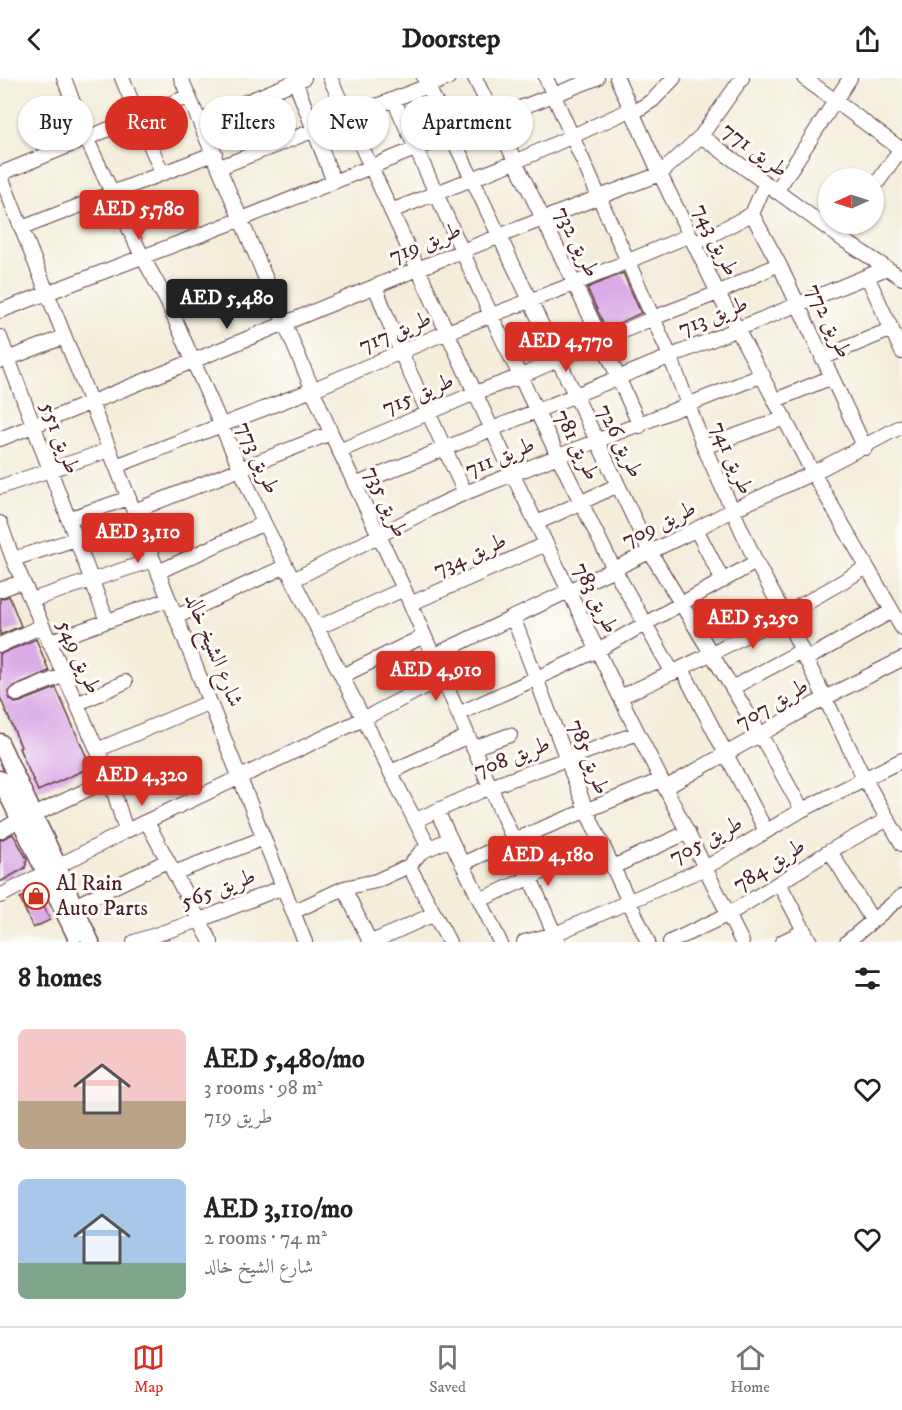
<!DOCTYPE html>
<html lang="en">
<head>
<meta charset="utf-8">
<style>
  :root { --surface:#fff; --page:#f2f2f2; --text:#222; --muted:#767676; --line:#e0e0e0; --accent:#d93025 }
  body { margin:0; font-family:"IM FELL DW Pica",Amiri,serif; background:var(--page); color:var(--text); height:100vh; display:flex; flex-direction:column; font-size:22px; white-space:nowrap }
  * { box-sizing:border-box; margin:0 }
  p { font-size:20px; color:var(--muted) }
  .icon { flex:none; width:33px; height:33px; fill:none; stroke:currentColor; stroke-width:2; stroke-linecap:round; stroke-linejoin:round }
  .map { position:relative; height:864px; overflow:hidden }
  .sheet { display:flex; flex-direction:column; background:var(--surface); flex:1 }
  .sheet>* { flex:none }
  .hud { position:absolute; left:18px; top:18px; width:600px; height:54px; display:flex; gap:12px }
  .needle { width:39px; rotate:267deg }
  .controls { position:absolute; left:818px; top:90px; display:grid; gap:12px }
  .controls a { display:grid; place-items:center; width:66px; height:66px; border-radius:50%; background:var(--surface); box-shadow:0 2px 4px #0004; font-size:30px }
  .price { position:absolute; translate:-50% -51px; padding:0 14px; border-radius:6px; background:var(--accent); color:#fff; font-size:20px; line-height:39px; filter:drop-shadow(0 2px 3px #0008) }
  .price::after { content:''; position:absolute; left:50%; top:36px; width:18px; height:14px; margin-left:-9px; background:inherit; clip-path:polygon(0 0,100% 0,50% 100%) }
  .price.active { background:#222; color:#fff }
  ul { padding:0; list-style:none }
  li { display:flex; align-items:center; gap:18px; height:150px; padding:0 18px }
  li span { display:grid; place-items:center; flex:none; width:168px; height:120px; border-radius:9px; color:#555 }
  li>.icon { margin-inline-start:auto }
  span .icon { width:72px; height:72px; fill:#fffc; stroke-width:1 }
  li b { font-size:26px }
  h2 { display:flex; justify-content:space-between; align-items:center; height:72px; padding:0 18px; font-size:26px }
  .tag { padding:0 21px; border-radius:27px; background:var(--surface); box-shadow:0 2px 4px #0004; font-size:21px; line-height:54px }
  .tag.active { background:var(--accent); color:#fff }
  header { display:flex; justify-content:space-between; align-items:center; height:78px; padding:0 18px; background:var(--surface); font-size:27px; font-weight:700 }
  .menu { display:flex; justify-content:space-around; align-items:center; height:84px; border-top:2px solid var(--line); background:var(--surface); font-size:16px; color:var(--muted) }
  .menu a { display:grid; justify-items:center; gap:3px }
  .menu .active { color:var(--accent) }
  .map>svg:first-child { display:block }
</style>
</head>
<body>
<header><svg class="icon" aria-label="back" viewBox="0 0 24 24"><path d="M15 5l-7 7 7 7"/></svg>Doorstep<svg class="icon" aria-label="share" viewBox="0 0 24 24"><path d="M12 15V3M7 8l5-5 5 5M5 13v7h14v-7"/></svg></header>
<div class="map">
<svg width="902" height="864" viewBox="0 0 902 864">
  <rect width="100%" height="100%" fill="#fdfcf7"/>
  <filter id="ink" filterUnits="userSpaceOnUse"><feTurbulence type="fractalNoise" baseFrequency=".0167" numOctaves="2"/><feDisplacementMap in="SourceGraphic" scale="12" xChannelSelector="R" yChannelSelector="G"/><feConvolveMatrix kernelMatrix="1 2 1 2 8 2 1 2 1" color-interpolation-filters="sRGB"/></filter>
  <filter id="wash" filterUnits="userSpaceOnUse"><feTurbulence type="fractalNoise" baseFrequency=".008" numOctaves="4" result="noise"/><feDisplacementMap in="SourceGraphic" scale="24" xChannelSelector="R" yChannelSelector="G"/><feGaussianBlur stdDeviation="1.35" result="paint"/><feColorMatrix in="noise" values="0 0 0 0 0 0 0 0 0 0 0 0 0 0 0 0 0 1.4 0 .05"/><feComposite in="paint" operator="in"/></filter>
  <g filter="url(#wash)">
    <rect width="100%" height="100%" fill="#f3edd9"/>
    <g id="blocks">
      <path fill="#daabe7" d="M623 195 641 235 606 251 587 210Z
        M9 518 21 548 0 557V521Z
        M36 561 49 593 13 608 8 614 9 620 15 625 20 624 56 610 91 689 38 713 19 670 21 669 0 619V576Z
        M13 756 27 781 25 790 0 804V762Z
        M37 812 50 842 33 850 20 820Z"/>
    </g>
  </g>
  <g filter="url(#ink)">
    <use href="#blocks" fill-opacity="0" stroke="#633e45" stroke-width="1.5"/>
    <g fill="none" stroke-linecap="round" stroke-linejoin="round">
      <defs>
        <path id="minor" d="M64 0 87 62 142 178 167 223 264 445 429 770
          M122 0 162 95
          M181 0 331 355 404 511 558 864
          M330 0 513 397 620 619 742 864
          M424 0 650 474 760 656 802 732
          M475 0 602 263 640 348
          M546 0 670 278 704 369 756 484 785 538 864 700 902 766
          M617 0 660 96 718 215 813 395 902 550
          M804 0 902 72
          M295 3 334 104
          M394 22 491 237 558 378 614 491 673 595
          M633 35 653 22 674 0
          M200 43 304 0
          M701 58 845 163 902 200
          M220 89 448 0
          M0 96 305 864
          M0 96 189 18
          M873 111 902 69
          M776 114 850 0
          M391 133 515 84 632 31
          M752 136 779 186 865 370
          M22 150 215 75
          M840 159 849 146
          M694 166 752 136 765 106
          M867 198 902 274
          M375 208 401 275 465 415
          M0 233 242 141 415 71 597 0
          M0 259 107 543
          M822 280 892 251
          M2 283 64 259
          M776 322 832 299
          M0 361C220 274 438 179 660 96L701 58 742 0
          M704 369 785 340
          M339 373 475 315 521 298 653 240 718 215 779 186
          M116 388 312 312 447 254 574 206 690 157
          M355 407 887 190
          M0 409 109 372
          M134 433 331 355
          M68 441 129 420
          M0 445 13 481 110 701 126 753
          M537 445 618 407
          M696 451 723 503
          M13 481 76 461
          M158 494 264 445
          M293 502 428 432 465 415 763 297
          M0 512 23 503
          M31 522 153 482
          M410 526 546 466
          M176 539 286 488
          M513 539 586 732 648 864
          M317 550 404 511
          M49 564 169 521
          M0 567 42 548
          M433 578 687 456 732 432 813 395 902 348
          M805 582 892 533
          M682 591 766 753
          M342 598 424 558
          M732 610 801 573
          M17 616 64 597
          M620 619C705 581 787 537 867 489
          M77 626 125 604
          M458 636 598 572 756 484
          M473 670 510 657
          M97 672 210 624
          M391 694 468 658
          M665 710 825 620 902 581
          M437 733 500 864
          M34 737 110 701
          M416 742 490 709 638 655
          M147 744 211 864
          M0 753 19 742
          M830 773 872 842
          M462 786 514 762 661 702
          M409 788 449 864
          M613 789 688 754
          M174 795 264 760
          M779 805 810 864
          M344 810 370 864
          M0 818 126 753 363 641 442 600
          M480 822 603 767
          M74 828 167 783
          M293 834 344 810 376 803 409 788 421 774 450 761
          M134 864 200 842 283 809
          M372 864 434 836
          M524 864 555 856 705 790 802 732 902 682
          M670 864 729 836 830 773 888 741
          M782 864 804 853
          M847 864 902 818"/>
        <path id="tertiary" d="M0 664 58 788 74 828 91 864
          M0 701 75 857"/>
      </defs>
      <use href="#minor" stroke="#633e45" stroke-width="16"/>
      <use href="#tertiary" stroke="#633e45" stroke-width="19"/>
      <use href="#minor" stroke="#fff" stroke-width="14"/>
      <use href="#tertiary" stroke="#fff" stroke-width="16"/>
    </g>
  </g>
  <defs>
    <symbol id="shop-ring" viewBox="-11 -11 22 22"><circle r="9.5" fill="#fdfcf7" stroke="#c8321e" stroke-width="1.5"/><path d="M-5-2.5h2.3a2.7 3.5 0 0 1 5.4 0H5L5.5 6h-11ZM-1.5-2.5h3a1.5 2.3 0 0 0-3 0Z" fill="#c8321e"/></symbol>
  </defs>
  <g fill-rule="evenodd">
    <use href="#shop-ring" x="21" y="803" width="30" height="30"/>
  </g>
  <g text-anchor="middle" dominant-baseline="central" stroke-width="6" stroke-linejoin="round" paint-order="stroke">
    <g font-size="22" fill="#4a1f2b" stroke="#fdfcf7">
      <text transform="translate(755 72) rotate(37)">طريق 771</text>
      <text transform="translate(716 162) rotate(64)">طريق 743</text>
      <text transform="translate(577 164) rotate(64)">طريق 732</text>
      <text transform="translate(425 165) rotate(-22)">طريق 719</text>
      <text transform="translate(713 238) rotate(-22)">طريق 713</text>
      <text transform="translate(829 243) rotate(65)">طريق 772</text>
      <text transform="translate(395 254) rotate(-23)">طريق 717</text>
      <text transform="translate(418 316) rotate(-23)">طريق 715</text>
      <text transform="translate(60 360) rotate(69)">طريق 551</text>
      <text transform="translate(620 363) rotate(64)">طريق 726</text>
      <text transform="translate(577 367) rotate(64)">طريق 781</text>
      <text transform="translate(500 379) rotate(-22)">طريق 711</text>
      <text transform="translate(258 380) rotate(66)">طريق 773</text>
      <text transform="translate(732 380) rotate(67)">طريق 741</text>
      <text transform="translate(386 424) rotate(65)">طريق 735</text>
      <text transform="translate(659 446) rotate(-26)">طريق 709</text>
      <text transform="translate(470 477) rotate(-24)">طريق 734</text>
      <text transform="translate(596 520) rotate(64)">طريق 783</text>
      <text transform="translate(214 572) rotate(68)">شارع الشيخ خالد</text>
      <text transform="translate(79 579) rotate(66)">طريق 549</text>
      <text transform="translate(772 626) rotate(-30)">طريق 707</text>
      <text transform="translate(512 679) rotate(-21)">طريق 708</text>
      <text transform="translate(589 679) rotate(69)">طريق 785</text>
      <text transform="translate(706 762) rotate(-28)">طريق 705</text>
      <text transform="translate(769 787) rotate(-32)">طريق 784</text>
      <text transform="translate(218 811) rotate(-21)">طريق 565</text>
    </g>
    <g font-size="22" fill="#4a1f2b" stroke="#fdfcf7" text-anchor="start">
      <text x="56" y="805">Al Rain<tspan x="56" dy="25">Auto Parts</tspan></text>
    </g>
  </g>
</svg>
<div class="controls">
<a><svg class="needle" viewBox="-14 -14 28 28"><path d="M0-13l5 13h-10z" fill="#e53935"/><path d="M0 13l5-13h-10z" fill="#767676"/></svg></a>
</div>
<b class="price" style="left:139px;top:163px">AED 5,780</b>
<b class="price active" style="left:227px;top:252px">AED 5,480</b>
<b class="price" style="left:566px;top:295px">AED 4,770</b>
<b class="price" style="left:138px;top:486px">AED 3,110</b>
<b class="price" style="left:753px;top:572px">AED 5,250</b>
<b class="price" style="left:436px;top:624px">AED 4,910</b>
<b class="price" style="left:142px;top:729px">AED 4,320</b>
<b class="price" style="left:548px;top:809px">AED 4,180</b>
<div class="hud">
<a class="tag">Buy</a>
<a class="tag active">Rent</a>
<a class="tag">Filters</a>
<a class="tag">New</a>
<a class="tag">Apartment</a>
</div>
</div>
<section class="sheet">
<h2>8 homes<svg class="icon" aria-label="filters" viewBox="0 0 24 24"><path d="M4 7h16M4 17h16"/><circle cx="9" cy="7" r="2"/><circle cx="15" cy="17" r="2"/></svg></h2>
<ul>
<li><span style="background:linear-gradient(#f6c9c9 60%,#b9a48a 0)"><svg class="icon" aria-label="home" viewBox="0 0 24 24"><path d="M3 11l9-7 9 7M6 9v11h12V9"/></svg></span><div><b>AED 5,480/mo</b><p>3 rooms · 98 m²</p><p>طريق 719</p></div><svg class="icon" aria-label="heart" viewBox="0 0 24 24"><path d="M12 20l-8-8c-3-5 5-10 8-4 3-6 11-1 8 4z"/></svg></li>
<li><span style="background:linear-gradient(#a9c7e8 70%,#7fa58c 0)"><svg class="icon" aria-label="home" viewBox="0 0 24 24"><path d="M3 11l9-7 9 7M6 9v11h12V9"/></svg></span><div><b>AED 3,110/mo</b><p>2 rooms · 74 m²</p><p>شارع الشيخ خالد</p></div><svg class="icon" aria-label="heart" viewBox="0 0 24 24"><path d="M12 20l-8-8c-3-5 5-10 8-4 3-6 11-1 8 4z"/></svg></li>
</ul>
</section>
<nav class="menu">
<a class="active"><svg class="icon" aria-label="map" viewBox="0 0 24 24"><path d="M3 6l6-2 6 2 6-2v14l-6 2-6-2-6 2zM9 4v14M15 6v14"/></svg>Map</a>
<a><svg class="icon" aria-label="saved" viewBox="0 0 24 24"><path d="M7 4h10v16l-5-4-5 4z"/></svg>Saved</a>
<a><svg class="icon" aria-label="home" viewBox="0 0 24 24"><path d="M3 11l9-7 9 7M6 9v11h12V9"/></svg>Home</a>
</nav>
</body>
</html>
